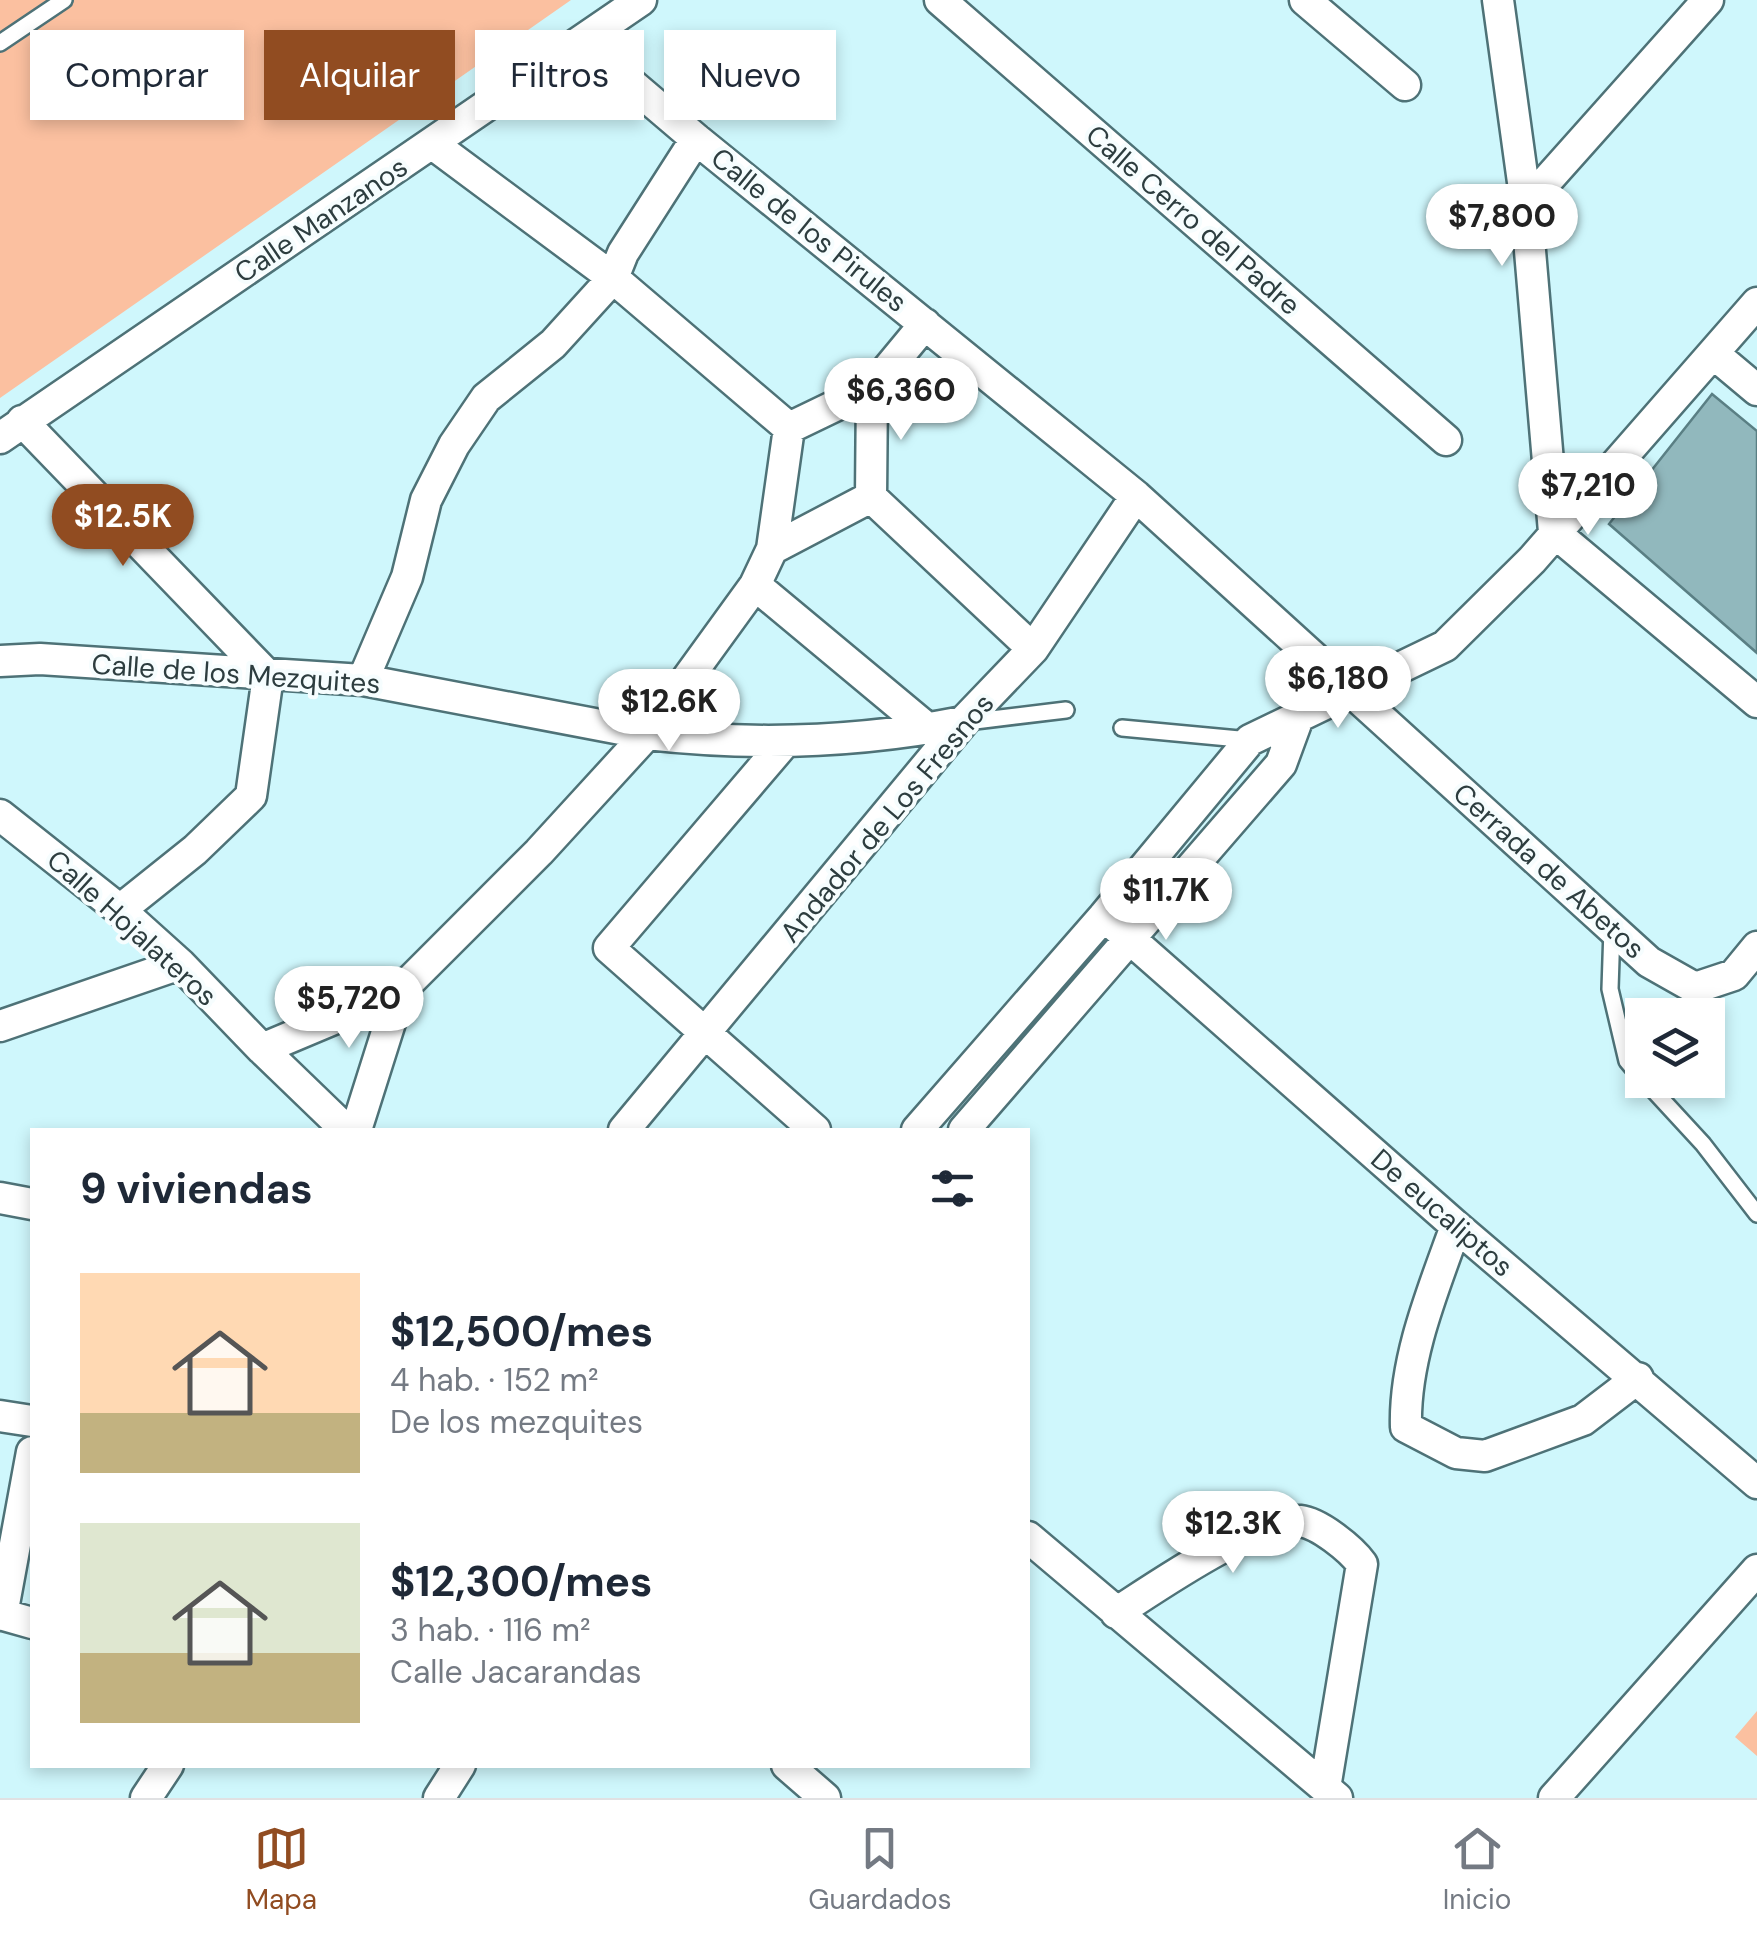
<!DOCTYPE html>
<html lang="es">
<head>
<meta charset="utf-8">
<style>
  :root { --surface:#fff; --page:#f6f6f7; --text:#1f2937; --muted:#747a83; --line:#e0e1e3; --accent:#914c21 }
  body { margin:0; font-family:"DM Sans",sans-serif; background:var(--page); color:var(--text); height:100vh; display:flex; flex-direction:column; font-size:38px; white-space:nowrap }
  * { box-sizing:border-box; margin:0 }
  p { font-size:32px; color:var(--muted) }
  .icon { flex:none; width:55px; height:55px; fill:none; stroke:currentColor; stroke-width:2; stroke-linecap:round; stroke-linejoin:round }
  .map { position:relative; flex:1; overflow:hidden }
  .drawer { position:absolute; left:30px; top:1128px; width:1000px; height:640px; display:flex; flex-direction:column; background:var(--surface); border-radius:0px; box-shadow:0 5px 15px #0003 }
  .drawer>* { flex:none }
  .hud { position:absolute; left:30px; top:30px; width:1000px; height:90px; display:flex; gap:20px }
  .fabs { position:absolute; left:1625px; top:998px; display:grid; gap:20px }
  .fabs a { display:grid; place-items:center; width:100px; height:100px; border-radius:0px; background:var(--surface); box-shadow:0 5px 15px #0003; font-size:50px }
  .price { position:absolute; translate:-50% -85px; padding:0 22px; border-radius:35px; background:#fff; color:#222; font-size:32px; line-height:65px; filter:drop-shadow(0 2px 5px #0008) }
  .price::after { content:''; position:absolute; left:50%; top:60px; width:30px; height:22px; margin-left:-15px; background:inherit; clip-path:polygon(0 0,100% 0,50% 100%) }
  .price.selected { background:var(--accent); color:#fff }
  ul { padding:0; list-style:none }
  li { display:flex; align-items:center; gap:30px; height:250px; padding:0 50px }
  li span { display:grid; place-items:center; flex:none; width:280px; height:200px; border-radius:0px; color:#555 }
  li>.icon { margin-inline-start:auto }
  span .icon { width:120px; height:120px; fill:#fffc; stroke-width:1 }
  li b { font-size:42px }
  h2 { display:flex; justify-content:space-between; align-items:center; height:120px; padding:0 50px; font-size:42px }
  .chip { padding:0 35px; border-radius:0px; background:var(--surface); box-shadow:0 5px 15px #0003; font-size:35px; line-height:90px }
  .chip.selected { background:var(--accent); color:#fff }
  .dock { display:flex; justify-content:space-around; align-items:center; height:140px; border-top:2px solid var(--line); background:var(--surface); font-size:28px; color:var(--muted) }
  .dock a { display:grid; justify-items:center; gap:5px }
  .dock .selected { color:var(--accent) }
  .map>svg:first-child { display:block }
</style>
</head>
<body>
<div class="map">
<svg width="1757" height="1798" viewBox="0 0 1757 1798">
  <rect width="100%" height="100%" fill="#cff7fc"/>
  <path fill="#fbc0a0" d="M0 0H571L0 398Z
    M1757 1711V1756L1735 1737Z"/>
  <path fill="#91b8bd" stroke="#5a7f84" stroke-width="2.5" d="M1712 394 1757 431V653L1609 524Z"/>
  <g fill="none" stroke-linecap="round" stroke-linejoin="round">
    <defs>
      <path id="service" d="M0 43 64 0
        M967 722 1066 710
        M1122 728 1250 740
        M1612 929 1610 989 1627 1061 1642 1079
        M1644 1080 1703 1144 1757 1214"/>
      <path id="minor" d="M940 0 1446 440
        M1305 0 1405 85
        M1498 0 1526 204 1554 532 1757 702
        M582 42 696 139 1136 496 1649 962 1695 988 1734 975 1757 947
        M434 145 613 278 789 428
        M1526 204 1708 0
        M1714 354 1757 390
        M22 421 268 676 251 796 195 850 120 910
        M0 438 641 0
        M871 497 872 388
        M772 549 871 497 1033 649
        M755 585 928 729
        M0 661 40 659 363 680 647 734C754 746 857 743 963 722
        M363 680 407 577 426 500 454 445 486 398 553 344 613 278 623 253 696 139
        M784 743 609 948 815 1130
        M0 815 120 910 180 964 262 1049 346 1130
        M1104 916 1456 1226 1757 1483
        M0 1026 180 964
        M262 1049 400 991 539 852 647 734 755 585 772 549 789 428 872 388 925 324
        M356 1130 400 991
        M624 1130 963 722 1033 649 1136 496
        M917 1130 1104 916 1250 740 1445 646 1532 560 1757 303
        M964 1130 1281 764 1299 715
        M0 1198 32 1204
        M1456 1226C1433 1290 1404 1359 1406 1427L1456 1453 1485 1456 1583 1420 1638 1378
        M0 1416 32 1421
        M1028 1537 1337 1798
        M1116 1613C1155 1588 1255 1518 1300 1521 1319 1523 1351 1549 1362 1564L1325 1788
        M0 1614 32 1623
        M2 1615 32 1452
        M787 1765 825 1798
        M146 1798 168 1765
        M439 1798 460 1765
        M1554 1798 1757 1570"/>
    </defs>
    <use href="#service" stroke="#4e7277" stroke-width="20"/>
    <use href="#minor" stroke="#4e7277" stroke-width="35"/>
    <use href="#service" stroke="#fff" stroke-width="15"/>
    <use href="#minor" stroke="#fff" stroke-width="30"/>
  </g>
  <g text-anchor="middle" dominant-baseline="central" stroke-width="8" stroke-linejoin="round" paint-order="stroke">
    <g font-size="28" fill="#2d3d3f" stroke="#f6fdfe">
      <text transform="translate(321 220) rotate(-34)">Calle Manzanos</text>
      <text transform="translate(1193 220) rotate(41)">Calle Cerro del Padre</text>
      <text transform="translate(809 230) rotate(39)">Calle de los Pirules</text>
      <text transform="translate(236 674) rotate(4)">Calle de los Mezquites</text>
      <text transform="translate(887 818) rotate(-50)">Andador de Los Fresnos</text>
      <text transform="translate(1549 871) rotate(42)">Cerrada de Abetos</text>
      <text transform="translate(132 928) rotate(42)">Calle Hojalateros</text>
      <text transform="translate(1442 1213) rotate(41)">De eucaliptos</text>
    </g>
  </g>
</svg>
<div class="fabs">
<a><svg class="icon" aria-label="layers" viewBox="0 0 24 24"><path d="M12 4l9 5-9 5-9-5zM3 14l9 5 9-5"/></svg></a>
</div>
<b class="price" style="left:1502px;top:269px">$7,800</b>
<b class="price" style="left:901px;top:443px">$6,360</b>
<b class="price" style="left:1588px;top:538px">$7,210</b>
<b class="price selected" style="left:123px;top:569px">$12.5K</b>
<b class="price" style="left:1338px;top:731px">$6,180</b>
<b class="price" style="left:669px;top:754px">$12.6K</b>
<b class="price" style="left:1166px;top:943px">$11.7K</b>
<b class="price" style="left:349px;top:1051px">$5,720</b>
<b class="price" style="left:1233px;top:1576px">$12.3K</b>
<div class="hud">
<a class="chip">Comprar</a>
<a class="chip selected">Alquilar</a>
<a class="chip">Filtros</a>
<a class="chip">Nuevo</a>
</div>
<section class="drawer">
<h2>9 viviendas<svg class="icon" aria-label="filters" viewBox="0 0 24 24"><path d="M4 7h16M4 17h16"/><circle cx="9" cy="7" r="2"/><circle cx="15" cy="17" r="2"/></svg></h2>
<ul>
<li><span style="background:linear-gradient(#ffd9b3 70%,#c2b280 0)"><svg class="icon" aria-label="home" viewBox="0 0 24 24"><path d="M3 11l9-7 9 7M6 9v11h12V9"/></svg></span><div><b>$12,500/mes</b><p>4 hab. · 152 m²</p><p>De los mezquites</p></div></li>
<li><span style="background:linear-gradient(#dfe7d0 65%,#c2b280 0)"><svg class="icon" aria-label="home" viewBox="0 0 24 24"><path d="M3 11l9-7 9 7M6 9v11h12V9"/></svg></span><div><b>$12,300/mes</b><p>3 hab. · 116 m²</p><p>Calle Jacarandas</p></div></li>
</ul>
</section>
</div>
<nav class="dock">
<a class="selected"><svg class="icon" aria-label="map" viewBox="0 0 24 24"><path d="M3 6l6-2 6 2 6-2v14l-6 2-6-2-6 2zM9 4v14M15 6v14"/></svg>Mapa</a>
<a><svg class="icon" aria-label="saved" viewBox="0 0 24 24"><path d="M7 4h10v16l-5-4-5 4z"/></svg>Guardados</a>
<a><svg class="icon" aria-label="home" viewBox="0 0 24 24"><path d="M3 11l9-7 9 7M6 9v11h12V9"/></svg>Inicio</a>
</nav>
</body>
</html>
